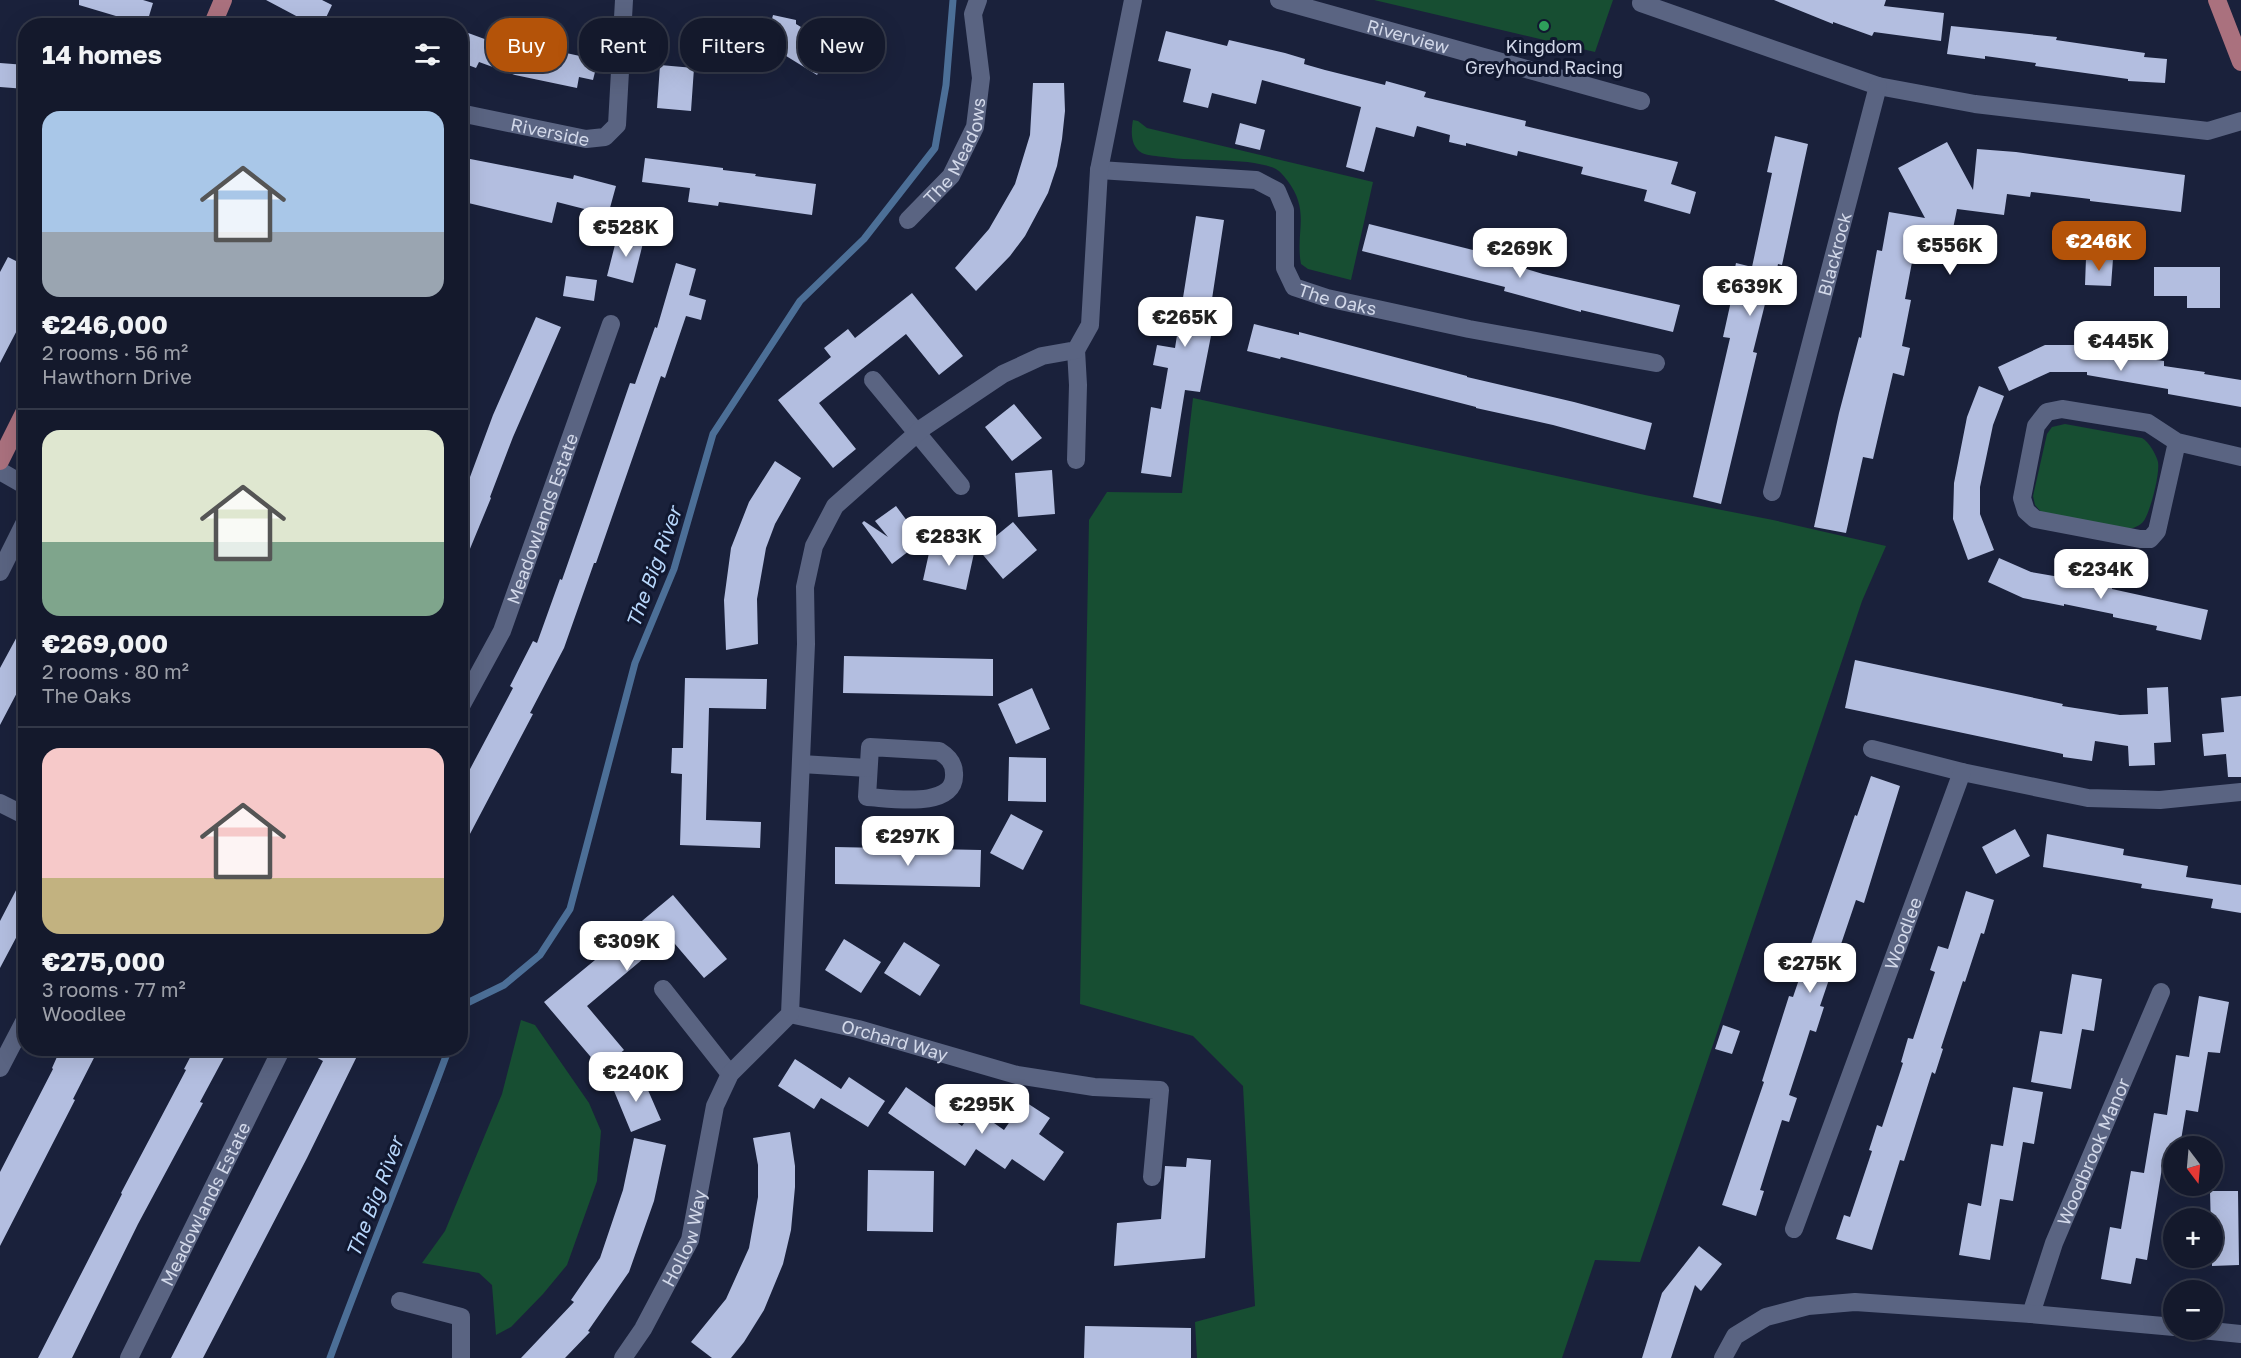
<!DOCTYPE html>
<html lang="en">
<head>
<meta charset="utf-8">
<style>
  :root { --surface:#14192c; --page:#212638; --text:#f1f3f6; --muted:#9da0a9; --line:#333848; --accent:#b45309 }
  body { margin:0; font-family:"Golos Text",sans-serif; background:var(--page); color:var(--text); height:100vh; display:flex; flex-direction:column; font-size:22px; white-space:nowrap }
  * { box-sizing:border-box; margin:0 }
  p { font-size:20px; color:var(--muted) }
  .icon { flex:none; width:33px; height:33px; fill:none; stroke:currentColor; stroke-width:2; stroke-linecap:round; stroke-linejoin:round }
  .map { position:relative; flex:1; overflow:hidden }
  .details { position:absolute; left:18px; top:18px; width:450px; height:1038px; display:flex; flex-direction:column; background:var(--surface); border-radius:24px; box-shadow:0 6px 24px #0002,0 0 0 2px var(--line) }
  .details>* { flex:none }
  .banner { position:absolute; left:486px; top:18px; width:570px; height:54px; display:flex; gap:12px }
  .needle { width:39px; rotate:164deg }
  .buttons { position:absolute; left:2163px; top:1136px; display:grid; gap:12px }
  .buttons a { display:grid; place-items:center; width:60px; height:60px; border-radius:50%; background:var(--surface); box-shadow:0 6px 24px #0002,0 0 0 2px var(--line); font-size:30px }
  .price { position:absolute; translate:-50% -51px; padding:0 14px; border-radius:12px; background:#fff; color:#222; font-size:20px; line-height:39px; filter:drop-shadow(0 2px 3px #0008) }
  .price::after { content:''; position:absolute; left:50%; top:36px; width:18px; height:14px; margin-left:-9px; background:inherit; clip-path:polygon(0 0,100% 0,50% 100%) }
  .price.active { background:var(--accent); color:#fff }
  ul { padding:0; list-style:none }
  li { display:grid; align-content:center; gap:12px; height:318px; padding:0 24px }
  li+li { border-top:2px solid var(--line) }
  li span { display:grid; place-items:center; height:186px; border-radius:18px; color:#555 }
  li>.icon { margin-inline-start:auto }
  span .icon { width:108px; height:108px; fill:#fffc; stroke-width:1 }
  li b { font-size:26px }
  h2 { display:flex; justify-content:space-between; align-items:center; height:72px; padding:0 24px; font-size:26px }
  .pill { padding:0 21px; border-radius:24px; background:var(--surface); box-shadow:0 6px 24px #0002,0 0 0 2px var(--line); font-size:21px; line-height:54px }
  .pill.active { background:var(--accent); color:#fff }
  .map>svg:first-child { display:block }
</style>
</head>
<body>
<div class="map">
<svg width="2241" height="1358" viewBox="0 0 2241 1358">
  <rect width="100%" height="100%" fill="#1a213b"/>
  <path fill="#174e32" d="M1374 0H1613L1595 52Z
    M1133 120 1138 121 1147 128 1373 182 1351 280 1308 269 1301 264C1295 232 1311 211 1287 180 1284 176 1279 170 1274 168 1246 157 1196 162 1164 157 1158 156 1148 156 1142 153 1130 146 1131 131 1133 120Z
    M1193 398 1645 495 1773 520 1886 546 1862 601 1640 1262 1595 1260 1562 1358H1197L1195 1322 1255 1306 1243 1086 1193 1036 1080 1004 1089 520 1107 492 1182 493Z
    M2065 424 2142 438C2149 442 2156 454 2158 462 2160 474 2151 508 2145 519 2142 525 2136 527 2130 529L2042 513 2035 505 2033 496 2047 434 2052 427Z
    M521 1020 535 1025 589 1103 601 1131 597 1181 567 1265 543 1294 511 1327 496 1335 492 1285 479 1273 422 1263 445 1231 502 1094Z"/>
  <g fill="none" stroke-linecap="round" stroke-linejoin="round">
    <path stroke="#4c6f97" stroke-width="7" d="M460 1017 465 1004 504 985 540 955 570 909 635 663 674 569 713 434 800 301 864 239 935 148 946 85 953 0
      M330 1358C368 1254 411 1152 449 1048"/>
  </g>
  <path fill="#b3bee0" d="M79 0H143L153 3 146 26H124L126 19 79 5Z
    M266 0H322L332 5 322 26H315Z
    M1774 0H1886L1884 6 1944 13 1941 41 1874 32 1872 36 1833 22V24Z
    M773 15 796 20V24L834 47 817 75 778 51 776 59 728 49 734 20 770 27Z
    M847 20 886 42 875 61 836 38Z
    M1951 26 2057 37 2056 40 2145 53 2144 57 2167 59 2165 83 2128 81V79L2035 66 2036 63 1985 56V59L1947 54Z
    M460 30 490 41 492 37 547 56 548 49 598 60 593 80 579 77 577 88 515 75 479 62 476 68 460 62Z
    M1166 31 1227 46 1229 40 1285 53 1305 59 1304 64 1325 70 1385 85 1386 81 1426 92 1424 97 1526 121 1525 126 1678 162 1671 184 1696 192 1690 214 1644 201 1647 190 1581 174 1583 167 1518 151 1517 156 1466 143V146L1449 142 1450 135 1417 126 1414 137 1376 127 1364 172 1346 167 1361 107 1262 80 1256 104 1212 93 1208 108 1183 102 1191 69 1158 61Z
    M0 63 26 65V89L0 87Z
    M660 65 694 68 691 111 657 108Z
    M1033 83H1064L1065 111 1062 139 1057 166 1048 193 1025 236 1010 256 976 291 955 268 989 229 1015 184 1030 135Z
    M1240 123 1265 130 1260 150 1235 144Z
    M1775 136 1808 144 1782 265 1778 264 1769 305 1765 304 1753 352 1757 353 1721 504 1693 497 1730 338 1723 337 1735 283 1732 282 1736 263 1752 267 1772 173 1767 172Z
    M1947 142 1973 190 1977 149 2016 152 2185 175 2181 212 2090 201V199L2031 192 2030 197 2007 194 2004 215 1957 209 1946 263 1913 257 1905 299 1911 300 1902 346 1910 348 1904 376 1893 373 1873 459 1863 457 1846 533 1814 527 1839 413 1859 337 1861 338 1877 250 1882 251 1889 212 1925 218 1898 168Z
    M460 157 573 179 574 175 616 186 608 215 557 202 552 223 460 201Z
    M645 158 723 168V170L756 174 755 176 816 184 812 215 719 202 718 206 688 202 690 188 642 182Z
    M1196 216 1224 220 1212 299 1218 300 1200 392 1185 390 1171 477 1141 473 1151 407 1161 409 1168 368 1153 365 1157 345 1175 348Z
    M1369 224 1497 256 1496 260 1543 274 1680 305 1673 332 1581 310V312L1504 291 1505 287 1362 251Z
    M618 233 644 239 633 283 607 276Z
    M8 257 26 266V313L0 363V272Z
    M2086 258 2113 259 2111 286 2085 285Z
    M676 263 696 269 689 295 706 300 701 320 686 316 665 378 661 376 596 563H594L564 648 530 713 533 714 460 853V788L513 688 510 686 533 641 537 643 560 579 562 580 585 514 630 383 635 384 655 327 657 328Z
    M2154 267H2220V308H2187V296H2154Z
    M566 276 597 280 594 301 563 296Z
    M912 293 963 356 939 375 906 334 819 403 856 449 833 468 778 400 831 357 824 348 848 329 855 338Z
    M536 317 561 327 513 437 490 497 491 498 460 573V504L493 415Z
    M1254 324 1299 335V332L1467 376V377L1574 402 1652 423 1645 450 1553 425 1476 408V407L1281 357 1280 359 1247 351Z
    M2045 345H2080V347L2124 353V356L2164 361V366L2205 372 2204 374 2241 380V407L2168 394V389L2087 375V372H2050L2009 391 1998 367Z
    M1979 386 2004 396 1993 425 1980 487V514L1994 550 1968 560 1953 519 1954 483 1967 417Z
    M1014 404 1042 438 1012 461 985 427Z
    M775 461 801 478 775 524 766 548 757 599 758 644 726 650 724 600 731 548 749 502Z
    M1052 470 1055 514 1018 517 1015 473Z
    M896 506 922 541 892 564 862 523 864 521 888 537 875 521Z
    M1013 522 1037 550 1003 579 979 550Z
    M931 544 974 553 966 590 923 580Z
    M1999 558 2031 572 2112 586V589L2208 610 2201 640 2156 630 2157 626 2113 617V614L2064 604V606L2023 598 1988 582Z
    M26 620V690L20 687 0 725V668Z
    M844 656 993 659V696L843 693Z
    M1855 660 2063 704 2062 706 2120 715 2148 714 2147 688 2168 687 2171 742 2154 743 2155 765 2129 766 2128 746 2095 741 2092 761 2063 757V754L1845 708Z
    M685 678 767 679 766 709 709 708 706 820 761 822 760 848 680 845 682 774 671 773 672 748H683Z
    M1032 688 1050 729 1016 744 998 704Z
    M2241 696V777H2228L2226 754 2204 756 2202 734 2224 732 2221 698Z
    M1009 757 1046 758V802L1008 801Z
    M1871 776 1900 786 1864 903 1856 900 1820 1006 1824 1007 1816 1032 1810 1030 1805 1046 1789 1095 1797 1098 1789 1122 1782 1120 1760 1190 1764 1191 1756 1216 1722 1205 1764 1082 1762 1081 1789 996 1793 997 1855 815 1857 816Z
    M1011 814 1043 831 1023 870 990 853Z
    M2015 829 2030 856 1996 874 1982 847Z
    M2047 834 2124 849 2123 855 2188 866 2186 877 2241 885V913L2211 908 2213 899 2141 888 2142 884 2043 867Z
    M835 847 981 850 980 887 835 884Z
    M26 871V919L0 968V921Z
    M1966 891 1994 900 1984 934 1981 933 1965 982 1963 981 1941 1048 1943 1049 1935 1074 1932 1072 1904 1161 1900 1160 1872 1250 1836 1239 1844 1215 1850 1217 1872 1151 1869 1150 1877 1125 1882 1127 1903 1063 1901 1062 1908 1038 1913 1039 1935 972 1930 970 1938 946 1948 949Z
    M673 895 727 959 704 978 669 937 587 1006 624 1050 601 1069 544 1002 595 960 586 948 608 930 618 941Z
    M844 939 881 962 861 993 825 970Z
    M904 942 940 965 920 996 884 973Z
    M2072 974 2102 979 2094 1031 2082 1029 2071 1089 2031 1082 2040 1031 2062 1034Z
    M2199 996 2229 1002 2220 1053 2208 1052 2198 1112 2186 1110 2180 1146H2174V1170L2162 1168 2147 1260 2136 1258 2131 1284 2101 1279 2110 1227 2121 1229 2131 1171 2144 1173 2154 1113 2167 1115 2176 1055 2189 1057Z
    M1723 1025 1740 1031 1732 1054 1715 1049Z
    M61 1048H99L73 1099 75 1100 0 1246V1172L53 1069 52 1068Z
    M195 1048H229L200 1102 203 1103 138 1224 72 1358H38L122 1194 121 1193 186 1070 184 1069Z
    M299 1048H361L307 1158 203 1358H171L323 1061Z
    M795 1059 841 1089 849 1077 885 1101 868 1127 821 1098 814 1109 778 1086Z
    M641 1074 661 1120 631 1132 612 1086Z
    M906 1087 962 1126 974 1109 1004 1130 1024 1101 1050 1118 1039 1134 1064 1152 1044 1181 1012 1159 1005 1169 976 1149 965 1166 888 1113Z
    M2013 1087 2043 1092 2034 1144 2023 1142 2013 1201 2000 1199 1990 1260 1959 1255 1968 1203 1981 1206 1991 1144 2003 1146Z
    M790 1132 795 1166V1187L791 1230 783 1264 764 1310 744 1342 731 1358H712L691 1342 726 1299 749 1248 758 1197V1165L753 1138Z
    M634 1138 666 1145 654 1201 629 1272 588 1331 590 1332 565 1358H521L574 1302 571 1300 600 1258 623 1190Z
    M1187 1158 1211 1160 1205 1258 1114 1266 1117 1223 1161 1219 1165 1166 1186 1167Z
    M868 1170 934 1171 933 1232 867 1231Z
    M2210 1191H2238L2239 1265 2212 1266Z
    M1699 1246 1722 1264 1701 1291 1695 1285 1671 1358H1642L1662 1293Z
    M1085 1326 1191 1328V1358H1084Z"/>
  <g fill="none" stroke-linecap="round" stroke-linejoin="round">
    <g stroke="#5a6482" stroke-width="18">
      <path id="s1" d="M1279 0 1641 101"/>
      <path d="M1641 3 1878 86 1975 104 2208 131 2241 121"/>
      <path id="s2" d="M460 113 586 139 605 137 617 125 624 0"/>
      <path id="s3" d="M1099 170 1256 180 1277 191 1285 210V268L1294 287 1327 298 1469 329 1656 363"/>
      <path id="s4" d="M908 220 951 176 975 127 981 78 973 14 978 0"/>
      <path d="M873 380 961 486"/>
      <path d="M2177 442 2157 531 2150 539H2140L2035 519 2026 511 2022 498 2036 426 2047 412 2062 409 2148 423 2177 442 2241 457"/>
      <path d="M1076 460 1078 385 1076 350"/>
      <path d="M0 471 26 486"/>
      <path id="s5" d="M1772 492 1878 86"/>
      <path d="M0 572 26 520"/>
      <path id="s6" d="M460 708 502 631 611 324"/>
      <path d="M870 747 939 751C947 756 954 762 954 773 957 810 890 798 867 797Z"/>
      <path d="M1872 749 1962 772 2088 798 2160 800 2241 792"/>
      <path d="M801 764 868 768"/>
      <path d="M0 803 26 816"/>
      <path d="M663 989 730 1074"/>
      <path id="s7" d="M790 1014 858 1029 1017 1075 1094 1087 1160 1090 1152 1177"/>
      <path d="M0 1068 26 1018"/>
      <path id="s8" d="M1794 1229 1962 772"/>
      <path d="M400 1301 461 1317V1358"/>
      <path id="s9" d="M2031 1314 2054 1243 2161 992"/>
      <path d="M2192 1329 2241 1334"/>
      <path id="s10" d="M129 1358 282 1048"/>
      <path id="s11" d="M623 1358 643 1329 690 1240 715 1106 730 1074 790 1014 806 644 805 587 814 546 835 506 924 427 1003 374 1042 356 1076 350 1090 325 1099 170 1133 0"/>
      <path d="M1723 1358 1735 1336 1766 1317 1808 1306 1855 1302 2031 1314 2174 1327"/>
    </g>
    <path stroke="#aa717e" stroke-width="18" d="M2217 0 2241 62
      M212 26 223 0
      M0 461 26 409"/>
  </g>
  <circle fill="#2e9e5b" stroke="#111830" stroke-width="2" cx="1544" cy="26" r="6"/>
  <g text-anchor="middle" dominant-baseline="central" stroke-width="6" stroke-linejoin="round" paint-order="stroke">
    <g font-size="18" fill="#d2d8e9" stroke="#111830">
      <text stroke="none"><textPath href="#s1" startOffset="134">Riverview</textPath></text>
      <text stroke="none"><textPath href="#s2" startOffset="92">Riverside</textPath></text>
      <text stroke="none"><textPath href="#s4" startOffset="86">The Meadows</textPath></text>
      <text stroke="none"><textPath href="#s5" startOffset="246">Blackrock</textPath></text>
      <text stroke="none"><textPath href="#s3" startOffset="326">The Oaks</textPath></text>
      <text stroke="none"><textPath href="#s6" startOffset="207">Meadowlands Estate</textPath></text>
      <text stroke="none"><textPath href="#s8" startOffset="315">Woodlee</textPath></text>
      <text stroke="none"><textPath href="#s7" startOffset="108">Orchard Way</textPath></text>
      <text stroke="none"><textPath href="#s9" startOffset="174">Woodbrook Manor</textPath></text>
      <text stroke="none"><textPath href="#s10" startOffset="172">Meadowlands Estate</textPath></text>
      <text stroke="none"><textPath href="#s11" startOffset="136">Hollow Way</textPath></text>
    </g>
    <g font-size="18" fill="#d2d8e9" stroke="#111830">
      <text x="1544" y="46">Kingdom<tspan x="1544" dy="21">Greyhound Racing</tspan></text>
    </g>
    <g font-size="20" font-style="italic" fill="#b8d7fc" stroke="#111830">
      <text transform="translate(653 567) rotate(-70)">The Big River</text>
      <text transform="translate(374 1197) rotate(-69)">The Big River</text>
    </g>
  </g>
</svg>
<div class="buttons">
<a><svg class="needle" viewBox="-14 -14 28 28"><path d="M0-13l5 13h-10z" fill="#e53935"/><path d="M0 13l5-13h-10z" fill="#9da0a9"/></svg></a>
<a>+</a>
<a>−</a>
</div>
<b class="price" style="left:626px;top:258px">€528K</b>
<b class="price active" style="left:2099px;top:272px">€246K</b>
<b class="price" style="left:1950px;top:276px">€556K</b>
<b class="price" style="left:1520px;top:279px">€269K</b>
<b class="price" style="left:1750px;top:317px">€639K</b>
<b class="price" style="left:1185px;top:348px">€265K</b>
<b class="price" style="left:2121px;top:372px">€445K</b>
<b class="price" style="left:949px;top:567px">€283K</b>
<b class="price" style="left:2101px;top:600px">€234K</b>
<b class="price" style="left:908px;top:867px">€297K</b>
<b class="price" style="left:627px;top:972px">€309K</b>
<b class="price" style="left:1810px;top:994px">€275K</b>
<b class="price" style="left:636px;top:1103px">€240K</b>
<b class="price" style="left:982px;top:1135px">€295K</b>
<div class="banner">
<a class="pill active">Buy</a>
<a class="pill">Rent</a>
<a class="pill">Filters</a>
<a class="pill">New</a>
</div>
<section class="details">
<h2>14 homes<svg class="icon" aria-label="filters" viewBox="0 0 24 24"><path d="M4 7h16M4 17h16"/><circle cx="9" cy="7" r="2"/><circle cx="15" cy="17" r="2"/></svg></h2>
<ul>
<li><span style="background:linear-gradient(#a9c7e8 65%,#9aa5b1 0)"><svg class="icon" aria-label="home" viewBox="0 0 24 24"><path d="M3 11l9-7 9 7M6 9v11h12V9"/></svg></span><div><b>€246,000</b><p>2 rooms · 56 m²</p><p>Hawthorn Drive</p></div></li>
<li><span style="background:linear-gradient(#dfe7d0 60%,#7fa58c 0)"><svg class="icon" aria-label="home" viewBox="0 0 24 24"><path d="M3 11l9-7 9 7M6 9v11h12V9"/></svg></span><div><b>€269,000</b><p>2 rooms · 80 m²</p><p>The Oaks</p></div></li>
<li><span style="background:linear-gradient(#f6c9c9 70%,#c2b280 0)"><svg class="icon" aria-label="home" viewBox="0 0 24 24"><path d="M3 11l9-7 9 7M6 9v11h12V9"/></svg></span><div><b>€275,000</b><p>3 rooms · 77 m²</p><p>Woodlee</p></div></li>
</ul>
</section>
</div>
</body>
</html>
